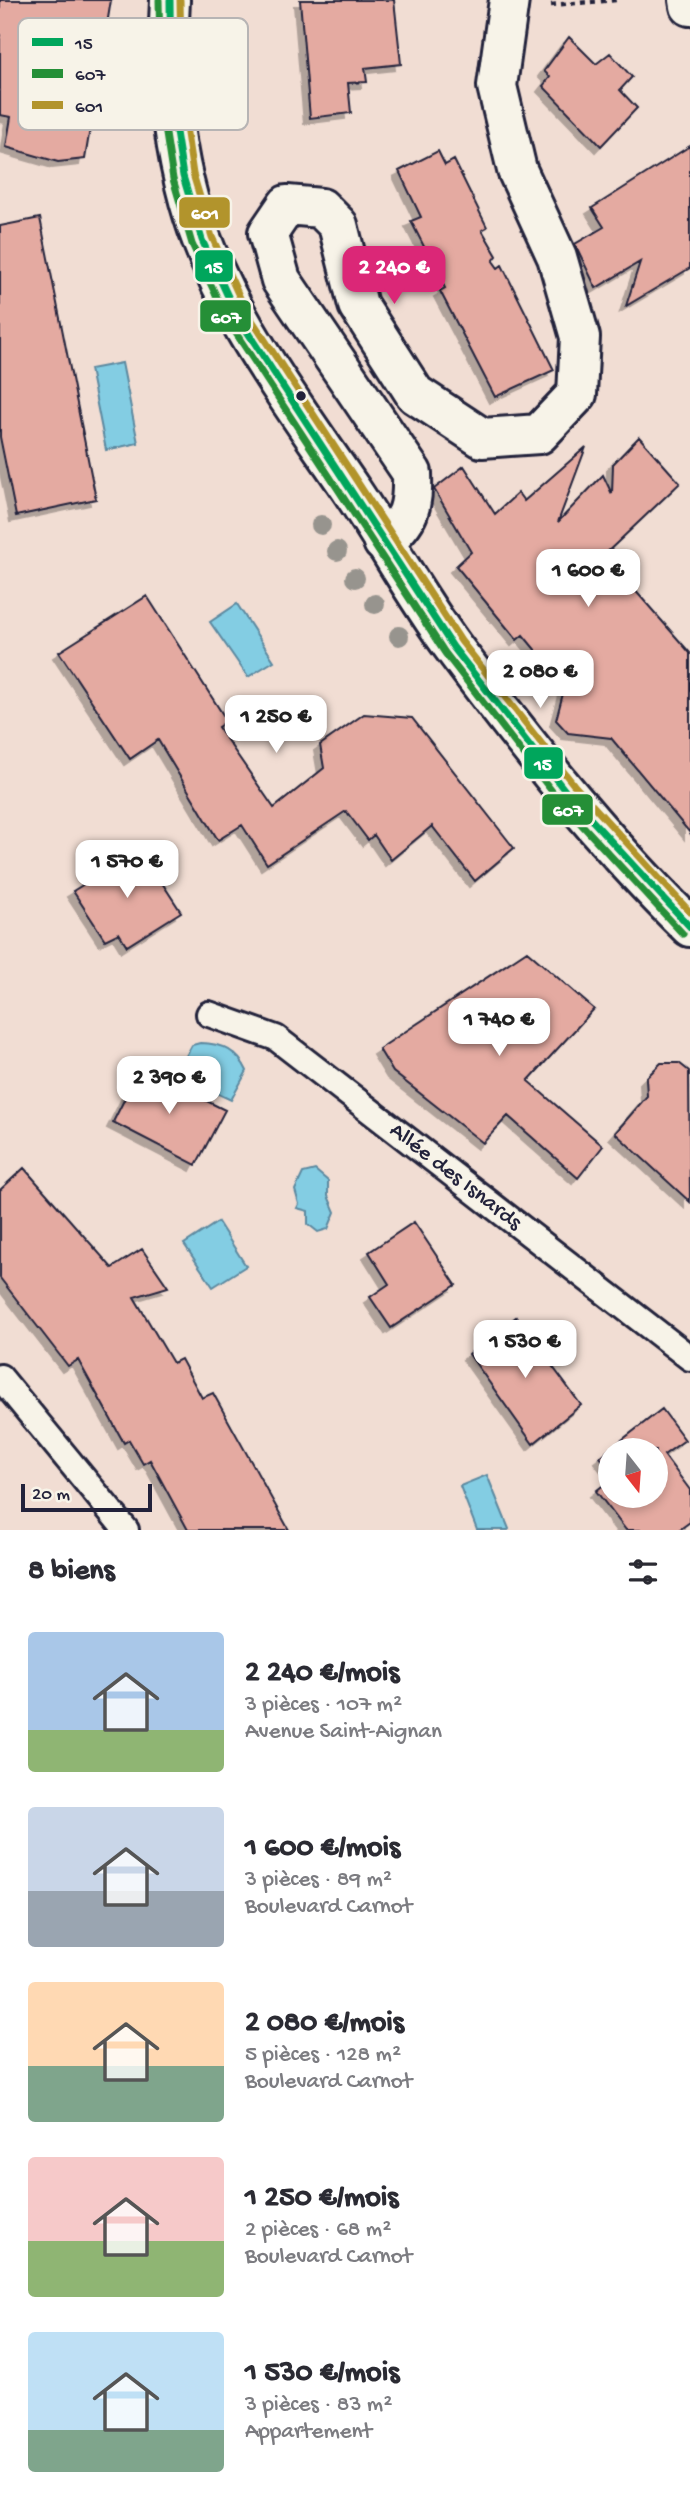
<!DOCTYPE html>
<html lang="fr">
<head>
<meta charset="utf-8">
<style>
  :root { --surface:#fff; --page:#f7f7f7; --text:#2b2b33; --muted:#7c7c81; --accent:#db2777 }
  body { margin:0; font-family:"Gochi Hand",sans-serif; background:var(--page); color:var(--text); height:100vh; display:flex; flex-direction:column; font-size:26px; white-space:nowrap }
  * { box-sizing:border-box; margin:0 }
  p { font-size:23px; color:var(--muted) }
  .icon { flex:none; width:38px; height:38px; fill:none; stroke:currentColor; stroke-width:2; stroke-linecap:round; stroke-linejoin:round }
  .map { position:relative; height:1530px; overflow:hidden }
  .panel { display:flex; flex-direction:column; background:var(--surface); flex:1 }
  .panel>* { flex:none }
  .needle { width:46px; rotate:163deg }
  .controls { position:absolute; left:598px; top:1438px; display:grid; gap:14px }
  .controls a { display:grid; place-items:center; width:70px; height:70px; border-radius:50%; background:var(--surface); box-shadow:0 4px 10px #0003; font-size:35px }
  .scale { position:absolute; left:21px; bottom:18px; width:131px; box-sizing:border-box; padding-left:7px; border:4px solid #22223b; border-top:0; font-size:19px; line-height:24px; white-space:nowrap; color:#22223b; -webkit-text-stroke:5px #f7f3e8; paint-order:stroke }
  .price { position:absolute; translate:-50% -60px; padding:0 16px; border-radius:14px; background:#fff; color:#222; font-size:23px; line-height:46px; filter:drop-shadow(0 2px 4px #0008) }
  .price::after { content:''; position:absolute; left:50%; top:42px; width:21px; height:16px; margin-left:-10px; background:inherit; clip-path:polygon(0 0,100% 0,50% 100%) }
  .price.current { background:var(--accent); color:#fff }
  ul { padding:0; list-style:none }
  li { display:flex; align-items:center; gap:21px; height:175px; padding:0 28px }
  li span { display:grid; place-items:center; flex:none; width:196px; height:140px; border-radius:7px; color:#555 }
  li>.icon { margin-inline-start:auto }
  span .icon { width:84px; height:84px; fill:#fffc; stroke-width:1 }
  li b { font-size:30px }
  h2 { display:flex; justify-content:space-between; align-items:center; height:84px; padding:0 28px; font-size:30px }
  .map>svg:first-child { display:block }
</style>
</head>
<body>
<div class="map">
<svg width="690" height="1530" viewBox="0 0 690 1530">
  <defs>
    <filter id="shadow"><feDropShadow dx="-6" dy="6" stdDeviation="0" flood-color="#0004"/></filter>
  </defs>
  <rect width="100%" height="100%" fill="#f1ddd3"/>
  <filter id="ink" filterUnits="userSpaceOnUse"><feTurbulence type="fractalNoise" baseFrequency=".0143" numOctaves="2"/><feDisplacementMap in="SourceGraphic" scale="14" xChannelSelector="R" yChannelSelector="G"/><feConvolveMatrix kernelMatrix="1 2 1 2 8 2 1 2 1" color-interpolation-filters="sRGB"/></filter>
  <g filter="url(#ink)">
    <path fill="#83cde3" stroke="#5c89a0" stroke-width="2" d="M122 363 138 443 106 450 90 369Z
      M237 604 274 661 248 677 210 622Z
      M200 1043C222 1043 238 1051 247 1071L231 1100 176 1074 192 1045Z
      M315 1170 328 1181V1196L335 1212 328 1229 318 1232 308 1224V1211L297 1208 299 1204 295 1190 303 1173Z
      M218 1222 246 1266 213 1287 184 1244Z
      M487 1475 509 1529 508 1530H477L460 1486Z"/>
    <path fill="#e4aaa1" stroke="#22223b" stroke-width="2" filter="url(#shadow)" d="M0 0H111L85 159 58 162 6 147 11 117 0 115Z
      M300 0H394L401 64 365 68 367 82 348 83 351 113 310 118Z
      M569 37 596 64 610 53 632 77 620 90 637 108 601 146 543 86 550 77 544 71Z
      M690 146V268L626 306 640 262 596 288 575 244 604 227 592 208Z
      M438 151 445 165 454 160 487 227 482 230 497 256 493 261 498 268 502 265 554 370 495 397 440 291 445 288 411 221 421 217 399 171Z
      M40 218 96 499 16 516 0 437V226Z
      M639 437 680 483 604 555 690 653V833L611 738 568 733 556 720 565 686 523 635 517 640 456 566 471 552 434 489 464 466 495 514 518 493 524 501 586 447 558 522 603 475 612 494 613 464Z
      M147 596 227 721 218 727 274 808 324 768 320 745 364 714 412 718 514 848 475 881 432 826 391 860 374 835 368 840 346 811 267 864 242 825 218 840 158 740 130 759 59 652Z
      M140 849 181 912 127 946 119 933 105 940 73 891Z
      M527 951 594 1009 528 1081 603 1146 578 1178 508 1116 483 1143 393 1072 379 1049Z
      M661 1063H679L689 1071 690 1202 615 1133 647 1096 646 1078Z
      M140 1068 225 1110 196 1165 113 1122Z
      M24 1168 112 1268 142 1249 168 1287 134 1297 173 1363 181 1359 202 1398 213 1393 289 1530H188L150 1460 143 1464 129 1440 124 1443 78 1360 68 1366 0 1278V1190Z
      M414 1222 456 1285 391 1328 370 1297 389 1284 369 1252Z
      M516 1317 581 1405 533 1444 469 1354Z
      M662 1409 685 1440 664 1455 690 1490V1522L679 1530H626L596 1491 611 1479V1496H656V1451H611V1471L600 1457Z"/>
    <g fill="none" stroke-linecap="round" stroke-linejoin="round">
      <defs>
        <g id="lane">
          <path id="s1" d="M209 1014 276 1038 690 1358"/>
          <path d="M0 1377 126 1530"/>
        </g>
        <path id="street" d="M689 0 690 6
          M383 542C410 520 413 508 412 473L281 280 268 233 287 205 321 208 338 225 358 305 415 394 482 438 539 434 577 394 580 337 557 257 517 170 497 86 509 0"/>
        <path id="secondary" d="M170 0C166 67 171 136 189 201 218 307 291 401 352 491 387 543 416 597 453 647 526 745 603 842 690 927"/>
      </defs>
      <use href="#lane" stroke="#22223b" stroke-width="30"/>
      <use href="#street" stroke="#22223b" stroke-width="44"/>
      <use href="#secondary" stroke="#22223b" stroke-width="44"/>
      <path stroke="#22223b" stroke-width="4.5" stroke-dasharray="5 5" stroke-linecap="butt" d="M551 5 616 0"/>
      <use href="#lane" stroke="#f7f3e8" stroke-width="24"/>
      <use href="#street" stroke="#f7f3e8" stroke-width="38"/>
      <use href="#secondary" stroke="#f7f3e8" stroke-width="38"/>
      <defs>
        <path id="bus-1" d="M170 0 171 101 183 176 202 240 237 316 453 647 566 792 690 927"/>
        <path id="bus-2" d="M159 0 161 102 173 179 192 244 228 321 445 653 558 799 683 934"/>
        <path id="bus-3" d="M180 0 182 100 193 174 212 237 246 311 461 641 574 785 690 912"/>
      </defs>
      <use href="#bus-1" stroke="#f7f3e8" stroke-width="12"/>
      <use href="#bus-2" stroke="#f7f3e8" stroke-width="12"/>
      <use href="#bus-3" stroke="#f7f3e8" stroke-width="12"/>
      <use href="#bus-1" stroke="#00a65c" stroke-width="7"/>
      <use href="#bus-2" stroke="#258f37" stroke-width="7"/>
      <use href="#bus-3" stroke="#b2942c" stroke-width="7"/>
    </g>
    <g fill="#97948e">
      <circle cx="321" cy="525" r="10"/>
      <circle cx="337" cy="551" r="10"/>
      <circle cx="355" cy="578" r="10"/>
      <circle cx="375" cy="604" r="10"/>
      <circle cx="399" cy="636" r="10"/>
    </g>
  </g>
  <circle fill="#22223b" stroke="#f7f3e8" stroke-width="2.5" cx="301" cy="396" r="6"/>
  <g text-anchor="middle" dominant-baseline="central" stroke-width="7" stroke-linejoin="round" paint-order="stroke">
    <g font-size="23" fill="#22223b" stroke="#f7f3e8">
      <text stroke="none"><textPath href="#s1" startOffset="298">Allée des Isnards</textPath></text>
    </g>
  </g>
  <rect x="18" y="18" width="230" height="112" rx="10" fill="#f7f3e8" stroke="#b7b4b4" stroke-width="2"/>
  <rect x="32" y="38" width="31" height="8" fill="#00a65c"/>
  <rect x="32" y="69" width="31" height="9" fill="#258f37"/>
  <rect x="32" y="101" width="31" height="8" fill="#b2942c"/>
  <g font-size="19" fill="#22223b">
    <text x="75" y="49">15</text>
    <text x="75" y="80">607</text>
    <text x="75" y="112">601</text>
  </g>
  <g stroke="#f7f3e8" stroke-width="2.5">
    <rect x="178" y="196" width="53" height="33" rx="7" fill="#b2942c"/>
    <rect x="194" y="249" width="40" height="34" rx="7" fill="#00a65c"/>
    <rect x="199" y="299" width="53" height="34" rx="7" fill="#258f37"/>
    <rect x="523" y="746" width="41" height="34" rx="7" fill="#00a65c"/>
    <rect x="541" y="793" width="53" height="33" rx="7" fill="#258f37"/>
  </g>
  <g font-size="19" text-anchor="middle" font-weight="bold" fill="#fff">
    <text x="205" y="219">601</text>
    <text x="214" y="273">15</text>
    <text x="226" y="323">607</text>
    <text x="543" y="770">15</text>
    <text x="568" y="816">607</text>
  </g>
</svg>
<div class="controls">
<a><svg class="needle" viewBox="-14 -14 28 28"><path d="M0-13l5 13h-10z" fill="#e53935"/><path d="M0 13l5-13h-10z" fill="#7c7c81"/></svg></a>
</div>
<div class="scale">20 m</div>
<b class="price current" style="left:394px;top:306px">2 240 €</b>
<b class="price" style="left:588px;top:609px">1 600 €</b>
<b class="price" style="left:540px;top:710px">2 080 €</b>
<b class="price" style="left:276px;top:755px">1 250 €</b>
<b class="price" style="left:127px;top:900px">1 570 €</b>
<b class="price" style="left:499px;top:1058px">1 740 €</b>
<b class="price" style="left:169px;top:1116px">2 390 €</b>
<b class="price" style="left:525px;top:1380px">1 530 €</b>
</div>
<section class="panel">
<h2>8 biens<svg class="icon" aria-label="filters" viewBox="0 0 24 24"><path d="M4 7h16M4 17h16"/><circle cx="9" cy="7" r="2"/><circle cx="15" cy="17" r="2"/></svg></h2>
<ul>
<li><span style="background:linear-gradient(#a9c7e8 70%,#8fb573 0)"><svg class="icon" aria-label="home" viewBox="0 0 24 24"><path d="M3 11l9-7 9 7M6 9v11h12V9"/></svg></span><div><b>2 240 €/mois</b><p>3 pièces · 107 m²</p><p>Avenue Saint-Aignan</p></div></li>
<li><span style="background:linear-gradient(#c9d6e8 60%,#9aa5b1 0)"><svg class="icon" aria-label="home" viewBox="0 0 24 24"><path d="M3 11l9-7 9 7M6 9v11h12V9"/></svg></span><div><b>1 600 €/mois</b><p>3 pièces · 89 m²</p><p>Boulevard Carnot</p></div></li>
<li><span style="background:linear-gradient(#ffd9b3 60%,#7fa58c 0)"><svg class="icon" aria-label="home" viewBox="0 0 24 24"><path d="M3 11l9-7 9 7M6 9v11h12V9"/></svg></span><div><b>2 080 €/mois</b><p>5 pièces · 128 m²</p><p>Boulevard Carnot</p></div></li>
<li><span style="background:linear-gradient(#f6c9c9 60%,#8fb573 0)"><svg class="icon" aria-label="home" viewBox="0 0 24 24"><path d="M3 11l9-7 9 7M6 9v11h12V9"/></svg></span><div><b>1 250 €/mois</b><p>2 pièces · 68 m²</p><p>Boulevard Carnot</p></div></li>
<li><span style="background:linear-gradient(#bfe0f5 70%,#7fa58c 0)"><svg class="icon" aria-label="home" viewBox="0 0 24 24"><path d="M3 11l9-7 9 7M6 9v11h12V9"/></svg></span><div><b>1 530 €/mois</b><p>3 pièces · 83 m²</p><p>Appartement</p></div></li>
</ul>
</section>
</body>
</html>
